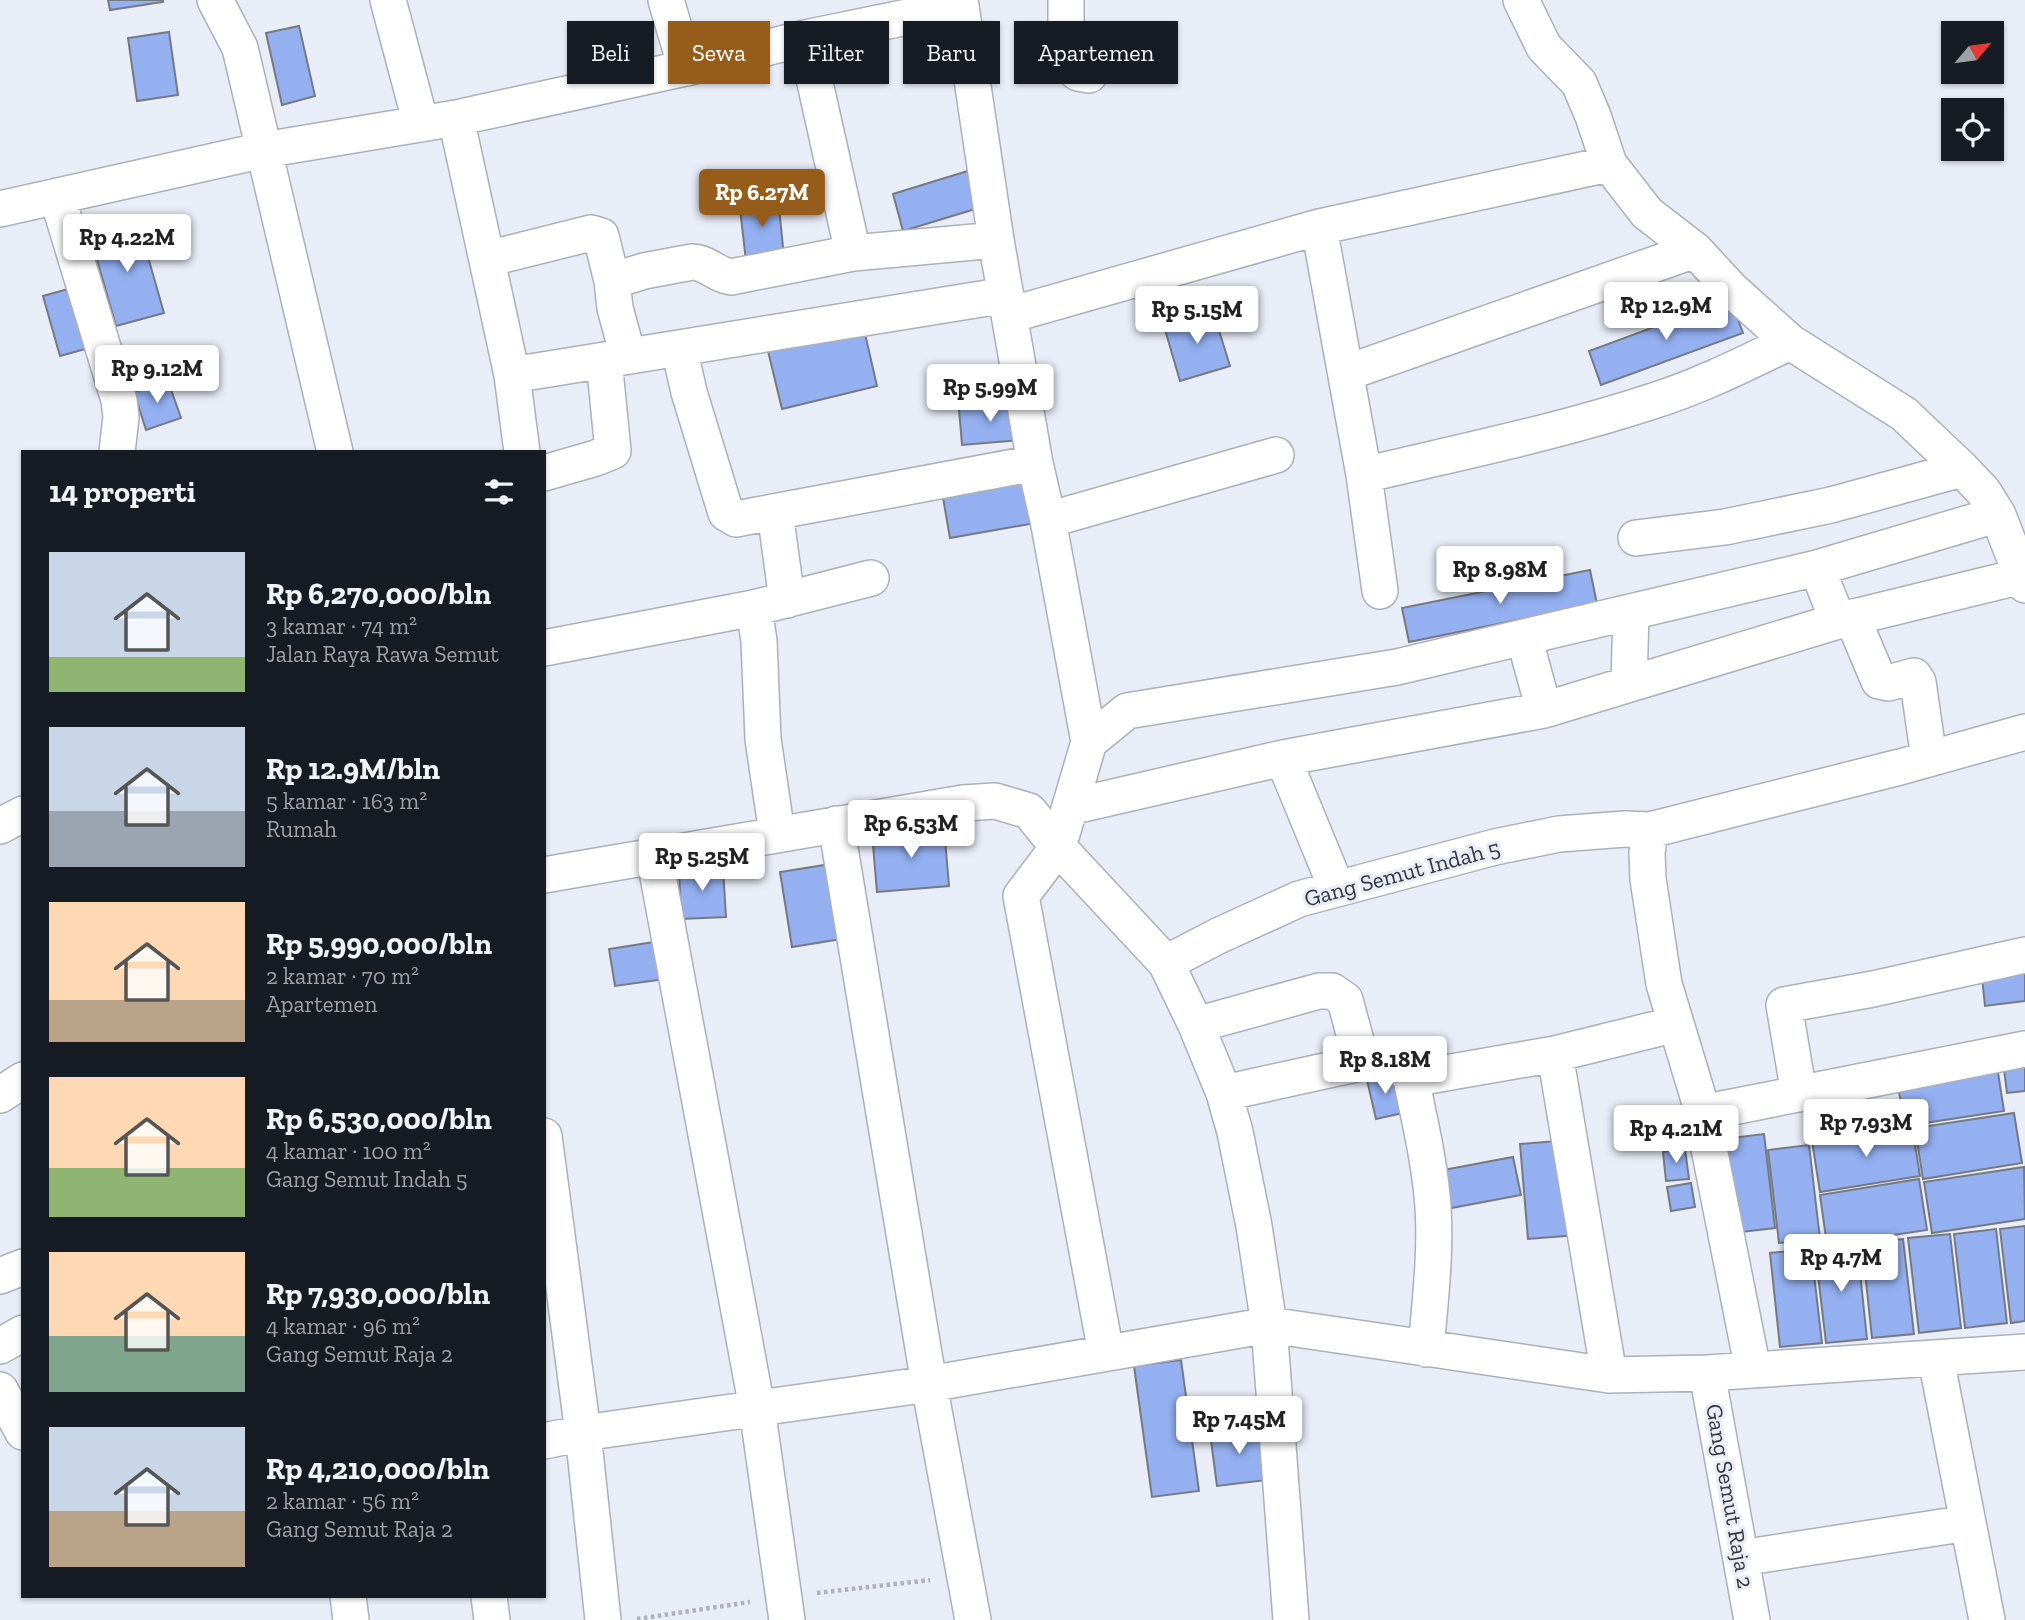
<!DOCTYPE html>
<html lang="id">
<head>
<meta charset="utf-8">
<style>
  :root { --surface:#171b24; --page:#20242c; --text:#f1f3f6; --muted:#9ea1a6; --accent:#965d1a }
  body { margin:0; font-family:"Zilla Slab",serif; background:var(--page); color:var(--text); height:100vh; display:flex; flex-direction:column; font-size:26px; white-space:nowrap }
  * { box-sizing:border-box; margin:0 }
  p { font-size:23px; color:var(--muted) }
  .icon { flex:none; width:38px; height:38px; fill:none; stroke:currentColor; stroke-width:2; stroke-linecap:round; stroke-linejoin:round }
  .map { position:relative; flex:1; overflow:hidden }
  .sheet { position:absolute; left:21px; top:450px; width:525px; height:1148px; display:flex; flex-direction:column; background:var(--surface); border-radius:0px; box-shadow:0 2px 5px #0004 }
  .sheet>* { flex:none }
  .banner { position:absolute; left:567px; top:21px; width:665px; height:63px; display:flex; gap:14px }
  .needle { width:46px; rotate:61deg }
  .fabs { position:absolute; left:1941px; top:21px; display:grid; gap:14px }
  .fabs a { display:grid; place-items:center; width:63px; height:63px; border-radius:0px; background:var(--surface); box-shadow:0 2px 5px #0004; font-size:35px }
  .price { position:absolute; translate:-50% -60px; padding:0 16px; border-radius:7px; background:#fff; color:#222; font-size:23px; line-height:46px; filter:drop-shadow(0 2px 4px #0008) }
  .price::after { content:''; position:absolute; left:50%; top:42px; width:21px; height:16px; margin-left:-10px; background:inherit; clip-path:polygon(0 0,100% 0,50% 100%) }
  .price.active { background:var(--accent); color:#fff }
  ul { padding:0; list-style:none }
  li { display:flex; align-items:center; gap:21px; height:175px; padding:0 28px }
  li span { display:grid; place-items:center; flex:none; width:196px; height:140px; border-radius:0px; color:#555 }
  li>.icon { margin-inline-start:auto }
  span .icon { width:84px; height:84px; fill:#fffc; stroke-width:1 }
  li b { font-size:30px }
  h2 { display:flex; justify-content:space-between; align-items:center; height:84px; padding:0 28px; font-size:30px }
  .tag { padding:0 24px; border-radius:0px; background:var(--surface); box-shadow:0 2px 5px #0004; font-size:24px; line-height:63px }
  .tag.active { background:var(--accent); color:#fff }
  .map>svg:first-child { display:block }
</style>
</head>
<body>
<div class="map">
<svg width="2025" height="1620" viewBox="0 0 2025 1620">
  <rect width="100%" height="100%" fill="#e9edf7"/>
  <path fill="#94b0f1" stroke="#757981" stroke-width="2" d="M108 0H163V2L110 10Z
    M299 26 315 96 282 105 266 33Z
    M169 32 178 95 137 101 128 38Z
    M974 169 985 206 903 231 893 194Z
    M778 197 784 257 746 261 739 200Z
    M138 222 164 313 116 326 90 235Z
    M79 286 96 346 60 356 43 296Z
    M1730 299 1743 333 1601 385 1589 351Z
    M1213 311 1230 366 1180 381 1164 326Z
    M863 325 877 386 782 409 767 347Z
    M168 381 181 418 146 430 134 392Z
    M1017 404 1020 440 962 445 959 409Z
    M1032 470 1041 522 950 538 941 486Z
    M1590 570 1597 604 1409 642 1402 608Z
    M944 827 949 886 877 892 872 833Z
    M837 863 848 938 792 947 780 872Z
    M723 867 726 917 681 919 679 868Z
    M667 940 673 978 615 986 609 949Z
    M2025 972V1001L1985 1006 1982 977Z
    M2025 1058V1091L2007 1093 2003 1061Z
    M1996 1060 2004 1111 1905 1126 1896 1075Z
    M1393 1073 1403 1113 1376 1119 1367 1080Z
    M2014 1113 2022 1163 1923 1179 1915 1128Z
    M1912 1126 1920 1176 1820 1192 1812 1141Z
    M1764 1134 1775 1228 1733 1233 1722 1139Z
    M1568 1140 1577 1235 1528 1239 1520 1144Z
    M1809 1145 1820 1239 1779 1243 1768 1150Z
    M1685 1149 1689 1179 1666 1181 1663 1152Z
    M1513 1157 1521 1195 1446 1209 1438 1171Z
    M2024 1167 2025 1219 1932 1233 1924 1182Z
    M1919 1179 1927 1230 1827 1245 1820 1195Z
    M1691 1183 1695 1207 1671 1211 1667 1187Z
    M2025 1226V1321L2011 1323 2000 1229Z
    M1996 1229 2007 1323 1965 1328 1954 1234Z
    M1950 1234 1961 1328 1919 1333 1908 1238Z
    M1903 1239 1914 1334 1872 1338 1862 1243Z
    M1857 1244 1867 1339 1826 1343 1815 1249Z
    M1811 1249 1822 1343 1780 1347 1770 1253Z
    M1181 1360 1199 1491 1152 1497 1134 1366Z
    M1261 1427 1267 1480 1217 1486 1210 1433Z"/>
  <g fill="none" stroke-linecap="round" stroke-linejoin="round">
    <defs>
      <path id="minor" d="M215 0 240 48 335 452
        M388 0 421 124
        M666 0 686 68
        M1066 0V26L1072 68 1078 73 1089 75
        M1521 0 1544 47 1579 83 1593 116 1609 164 1647 213 1695 250 1731 289 1790 342 1904 414 1962 469 1983 491 1998 515 2025 585
        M805 38 853 253
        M456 118 512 375 522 452
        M57 196 119 400 121 417 117 452
        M0 209 264 150 456 118 686 68 805 38 961 6 996 240 1035 463 1048 520 1089 742 1058 847 1021 896 1106 1353
        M1319 227 1609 164
        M487 259 591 233 601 236 612 281
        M1010 315 1319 227 1364 475 1380 591
        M679 348 689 392 726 513 736 519 1035 463
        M628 356 615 308 612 281 644 271 692 262C707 262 716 275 731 277L853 253 996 240
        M1346 373 1695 250
        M512 375 1006 295
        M544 473 596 458 613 451 604 360
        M1364 475C1460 452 1559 432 1653 401 1701 386 1746 363 1790 342
        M775 512 787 600
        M1048 520 1276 455
        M1636 538 1725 527 1831 505 1962 469
        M1817 568 1979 520
        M754 608 759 641 763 739 777 834
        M1852 617 1879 681 1888 683 1914 676 1918 682 1929 759
        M1524 637 1544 710
        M544 648 754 608 871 578
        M1629 684 1631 612
        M1089 742 1127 711 1397 667 1817 568 1838 621 2022 576
        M1283 758 1337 889
        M1070 807 1283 758 1544 710 1838 621
        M836 824 929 1384 973 1620
        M0 826 23 814
        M654 855 757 1408 787 1620
        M544 875 963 803 995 801 1029 811 1058 847 1166 963 1196 1025 1224 1093 1235 1132 1254 1226 1269 1325 1291 1620
        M1166 963 1218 936 1299 899 1495 847 1559 834 1625 829 1650 830
        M1196 1025 1319 991H1332L1345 1000 1362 1063
        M1555 1054 1609 1375
        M1411 1079 1555 1054 1676 1024
        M1224 1093 1379 1059C1394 1059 1403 1067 1411 1079 1420 1122 1430 1164 1433 1207 1436 1254 1430 1302 1426 1349
        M1799 1094 1784 1005 1873 989 2025 955
        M0 1095 23 1080
        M1702 1113 2025 1049
        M544 1136 583 1433 603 1620
        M0 1276 23 1267
        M0 1346 23 1333
        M1936 1359 1987 1620
        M1753 1370 1700 1103 1664 984 1648 879 1647 853 1650 830 1900 767 2025 732
        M1707 1373 1752 1620
        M0 1390 23 1432
        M544 1441 583 1433 929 1384 1269 1325 1609 1375 1707 1373 2025 1352
        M1741 1558 1968 1523
        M348 1596 351 1620
        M489 1596 492 1620"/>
    </defs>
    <use href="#minor" stroke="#acb0b9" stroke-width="38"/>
    <path stroke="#aeb1b9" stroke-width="4.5" stroke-dasharray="3.5 3.5" stroke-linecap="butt" d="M817 1593 930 1580
      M637 1619 750 1602"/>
    <use href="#minor" stroke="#fff" stroke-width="35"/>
  </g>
  <g text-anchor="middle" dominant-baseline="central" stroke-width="6" stroke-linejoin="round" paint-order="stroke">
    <g font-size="23" fill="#36373b" stroke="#e9edf7">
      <text transform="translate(1402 873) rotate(-15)">Gang Semut Indah 5</text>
      <text transform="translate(1730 1496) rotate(80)">Gang Semut Raja 2</text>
    </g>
  </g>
</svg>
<div class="fabs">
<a><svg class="needle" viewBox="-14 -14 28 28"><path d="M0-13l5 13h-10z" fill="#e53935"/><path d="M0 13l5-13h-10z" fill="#9ea1a6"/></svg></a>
<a><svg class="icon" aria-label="locate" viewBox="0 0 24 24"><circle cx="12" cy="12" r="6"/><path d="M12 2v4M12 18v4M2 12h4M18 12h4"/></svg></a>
</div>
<b class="price active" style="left:762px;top:229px">Rp 6.27M</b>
<b class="price" style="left:127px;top:274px">Rp 4.22M</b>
<b class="price" style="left:1666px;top:342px">Rp 12.9M</b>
<b class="price" style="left:1197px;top:346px">Rp 5.15M</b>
<b class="price" style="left:157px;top:405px">Rp 9.12M</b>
<b class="price" style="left:990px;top:424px">Rp 5.99M</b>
<b class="price" style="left:1500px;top:606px">Rp 8.98M</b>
<b class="price" style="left:911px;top:860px">Rp 6.53M</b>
<b class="price" style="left:702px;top:893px">Rp 5.25M</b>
<b class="price" style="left:1385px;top:1096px">Rp 8.18M</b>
<b class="price" style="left:1866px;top:1159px">Rp 7.93M</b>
<b class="price" style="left:1676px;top:1165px">Rp 4.21M</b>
<b class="price" style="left:1841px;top:1294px">Rp 4.7M</b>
<b class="price" style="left:1239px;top:1456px">Rp 7.45M</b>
<div class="banner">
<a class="tag">Beli</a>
<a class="tag active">Sewa</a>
<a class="tag">Filter</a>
<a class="tag">Baru</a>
<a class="tag">Apartemen</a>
</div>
<section class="sheet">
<h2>14 properti<svg class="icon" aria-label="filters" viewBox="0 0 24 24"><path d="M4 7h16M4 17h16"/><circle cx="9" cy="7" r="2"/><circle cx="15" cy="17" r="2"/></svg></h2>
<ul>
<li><span style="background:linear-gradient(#c9d6e8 75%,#8fb573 0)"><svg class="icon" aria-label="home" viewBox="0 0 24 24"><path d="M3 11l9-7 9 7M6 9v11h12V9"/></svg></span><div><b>Rp 6,270,000/bln</b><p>3 kamar · 74 m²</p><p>Jalan Raya Rawa Semut</p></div></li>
<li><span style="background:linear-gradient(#c9d6e8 60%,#9aa5b1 0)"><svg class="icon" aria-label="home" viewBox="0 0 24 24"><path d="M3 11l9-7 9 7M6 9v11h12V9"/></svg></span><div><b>Rp 12.9M/bln</b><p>5 kamar · 163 m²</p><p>Rumah</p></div></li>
<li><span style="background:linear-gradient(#ffd9b3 70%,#b9a48a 0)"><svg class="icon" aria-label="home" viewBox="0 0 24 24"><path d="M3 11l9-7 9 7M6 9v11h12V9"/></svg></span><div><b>Rp 5,990,000/bln</b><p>2 kamar · 70 m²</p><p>Apartemen</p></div></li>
<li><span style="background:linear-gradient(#ffd9b3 65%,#8fb573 0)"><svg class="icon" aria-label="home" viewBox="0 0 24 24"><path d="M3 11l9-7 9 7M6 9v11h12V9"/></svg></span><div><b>Rp 6,530,000/bln</b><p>4 kamar · 100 m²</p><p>Gang Semut Indah 5</p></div></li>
<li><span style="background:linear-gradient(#ffd9b3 60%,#7fa58c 0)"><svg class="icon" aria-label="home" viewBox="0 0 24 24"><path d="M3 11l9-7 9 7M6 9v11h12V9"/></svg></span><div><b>Rp 7,930,000/bln</b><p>4 kamar · 96 m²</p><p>Gang Semut Raja 2</p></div></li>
<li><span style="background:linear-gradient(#c9d6e8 60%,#b9a48a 0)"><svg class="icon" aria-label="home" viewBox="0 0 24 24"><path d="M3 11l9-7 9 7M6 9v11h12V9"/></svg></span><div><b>Rp 4,210,000/bln</b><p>2 kamar · 56 m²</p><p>Gang Semut Raja 2</p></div></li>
</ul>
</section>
</div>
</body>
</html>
